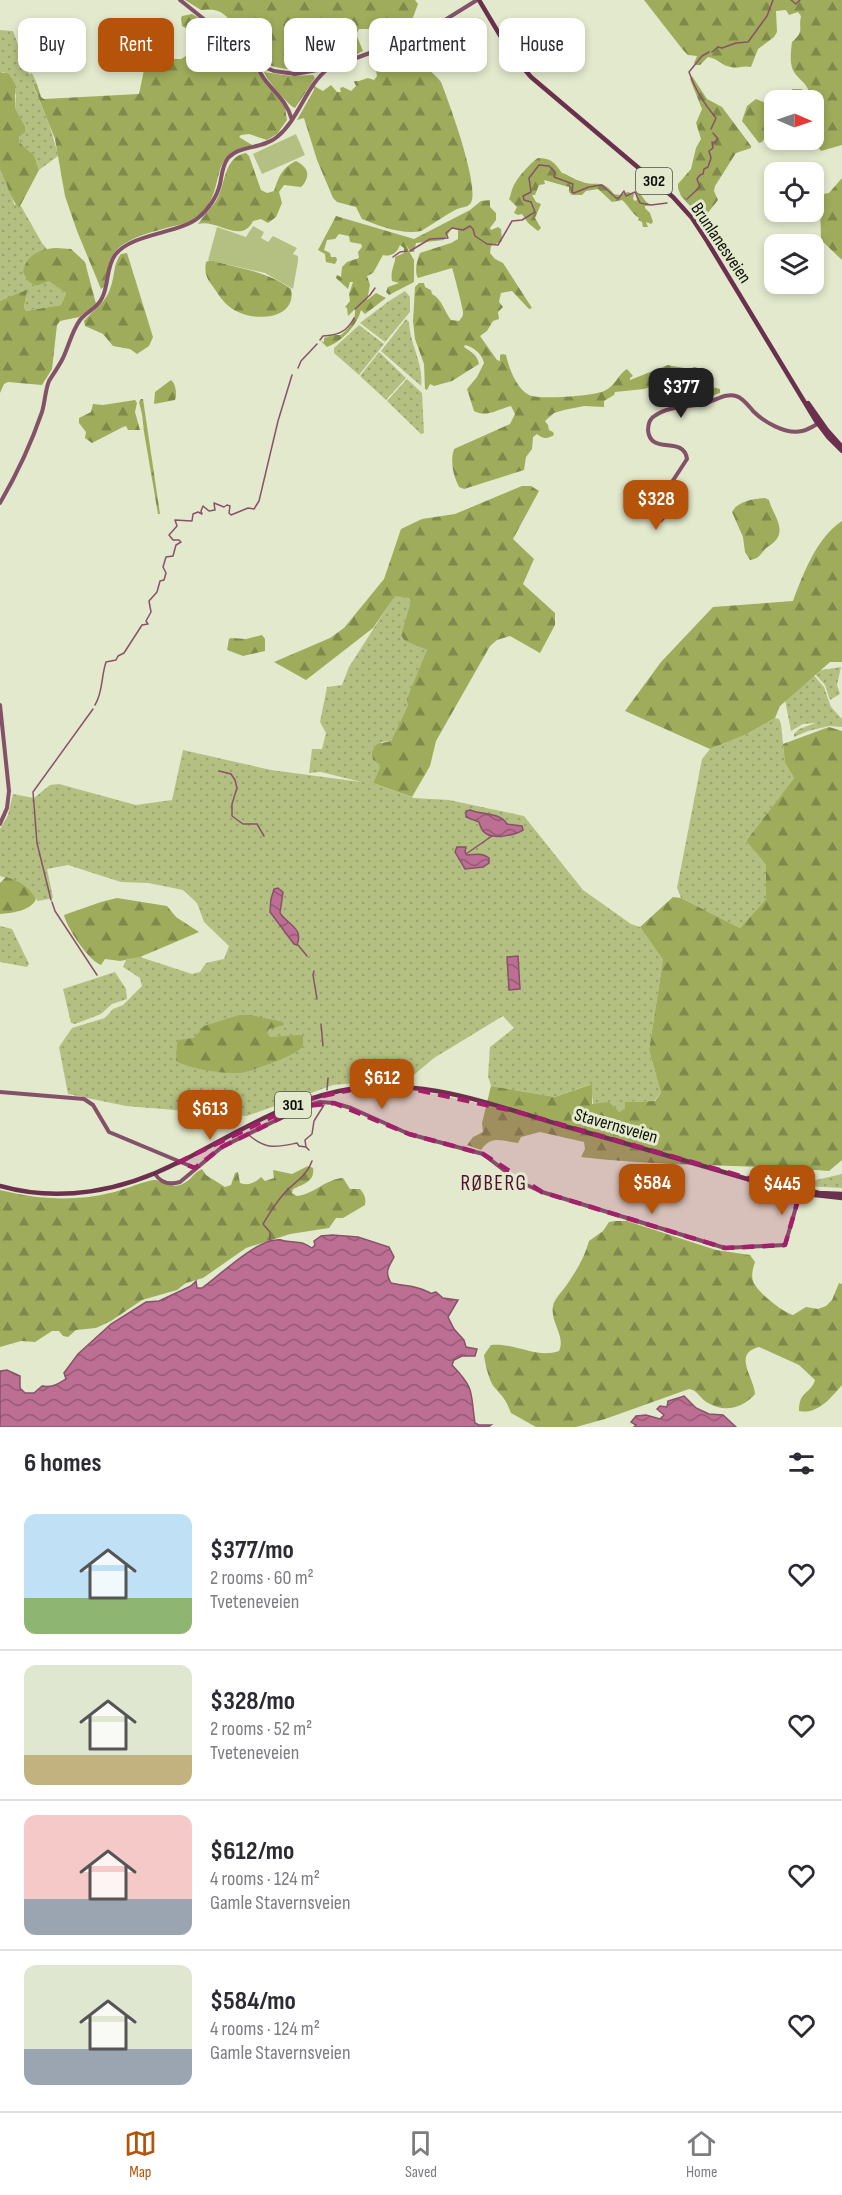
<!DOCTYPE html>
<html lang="en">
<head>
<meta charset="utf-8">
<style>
  :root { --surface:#fff; --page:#f7f7f7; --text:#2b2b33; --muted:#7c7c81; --line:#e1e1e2; --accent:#b45309 }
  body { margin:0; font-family:"Sofia Sans Condensed",sans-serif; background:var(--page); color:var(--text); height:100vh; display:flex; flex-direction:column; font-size:22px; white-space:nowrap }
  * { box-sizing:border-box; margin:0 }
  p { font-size:20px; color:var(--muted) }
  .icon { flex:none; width:33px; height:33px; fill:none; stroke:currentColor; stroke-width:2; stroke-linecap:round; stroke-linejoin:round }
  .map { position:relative; height:1427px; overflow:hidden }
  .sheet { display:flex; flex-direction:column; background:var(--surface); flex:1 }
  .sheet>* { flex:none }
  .top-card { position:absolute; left:18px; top:18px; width:807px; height:54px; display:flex; gap:12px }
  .needle { width:39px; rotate:92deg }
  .tools { position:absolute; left:764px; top:90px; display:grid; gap:12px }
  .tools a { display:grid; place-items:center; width:60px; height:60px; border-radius:12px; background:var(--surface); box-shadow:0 3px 9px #0003; font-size:30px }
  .price { position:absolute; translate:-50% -51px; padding:0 14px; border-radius:12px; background:var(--accent); color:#fff; font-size:20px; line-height:39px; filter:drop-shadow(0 2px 3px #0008) }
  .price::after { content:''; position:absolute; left:50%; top:36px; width:18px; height:14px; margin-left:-9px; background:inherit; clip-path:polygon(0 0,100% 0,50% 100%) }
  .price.active { background:#222; color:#fff }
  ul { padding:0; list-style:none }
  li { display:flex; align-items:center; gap:18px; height:150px; padding:0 24px }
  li+li { border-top:2px solid var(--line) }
  li span { display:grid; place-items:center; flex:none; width:168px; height:120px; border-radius:12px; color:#555 }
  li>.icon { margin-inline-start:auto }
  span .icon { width:72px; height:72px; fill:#fffc; stroke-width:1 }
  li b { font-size:26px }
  h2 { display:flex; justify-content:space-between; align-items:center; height:72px; padding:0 24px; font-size:26px }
  .chip { padding:0 21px; border-radius:12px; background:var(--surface); box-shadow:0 3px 9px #0003; font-size:21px; line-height:54px }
  .chip.active { background:var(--accent); color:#fff }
  .tab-bar { display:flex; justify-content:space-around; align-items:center; height:84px; border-top:2px solid var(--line); background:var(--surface); font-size:16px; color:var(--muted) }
  .tab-bar a { display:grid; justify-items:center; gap:3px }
  .tab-bar .active { color:var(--accent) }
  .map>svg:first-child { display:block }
</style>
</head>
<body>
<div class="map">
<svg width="842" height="1427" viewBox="0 0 842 1427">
  <defs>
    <pattern id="grass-dots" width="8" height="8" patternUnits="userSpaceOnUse" patternTransform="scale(1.5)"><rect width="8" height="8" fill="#b4c082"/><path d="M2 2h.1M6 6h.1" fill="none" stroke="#9aa46f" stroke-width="1.8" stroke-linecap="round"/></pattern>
    <pattern id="forest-firs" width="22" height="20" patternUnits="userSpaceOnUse" patternTransform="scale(1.5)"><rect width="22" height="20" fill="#9eac5c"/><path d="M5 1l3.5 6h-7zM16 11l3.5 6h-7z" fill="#7f8a4a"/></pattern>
    <pattern id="water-waves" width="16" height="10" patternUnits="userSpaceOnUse" patternTransform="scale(1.5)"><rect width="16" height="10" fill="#bc6f93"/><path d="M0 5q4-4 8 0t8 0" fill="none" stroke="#975a76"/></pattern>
  </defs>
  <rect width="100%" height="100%" fill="#e3e9cd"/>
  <path fill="url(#grass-dots)" d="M0 30 13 31 29 74 32 73 37 84H33L35 90 49 124 59 157 58 156 39 170 34 155 19 142V137L25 126 15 108 16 95 4 72H0Z
    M0 170 8 183 14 204 21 206 42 243 47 249 29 282 36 286 49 280C56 284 60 289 66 293L61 305 26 311 24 307 27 292 23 291 19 294 0 301Z
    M405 291 410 297V312L385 342 360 323 389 301Z
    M406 319 409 322C410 345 424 364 421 386L381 351Z
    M359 325 384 344 359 375 334 353V348Z
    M379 352 406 378 386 400 360 376Z
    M407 379 422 393 424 433 421 434 387 401Z
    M395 595 409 598 412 602 401 635 427 650 408 705 391 741 381 742 379 764 381 768 373 783 414 798 449 800 524 816 583 890 631 924 640 927 663 960 649 1050 661 1093 654 1101 625 1102V1108L619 1112 593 1104 591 1084 555 1097 491 1086 488 1076 490 1047 514 1028 503 1016 434 1058 409 1079 333 1085 247 1116 126 1106 68 1094 59 1047 72 1028 105 1018 113 1009 123 1005 142 986 140 978 123 967 126 960 140 957 192 974 200 972 206 963 224 959 229 946 204 922 197 903 183 890 148 883 121 882 68 865 47 869 53 898 38 901C27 887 17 881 0 876V829L8 815 13 794 34 798 50 785 59 784 136 805 172 800 183 750 271 770 361 782 321 772 309 773 312 749H322L326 733 320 722 327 687 342 685 349 667Z
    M841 667 837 685 840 694 830 700 825 685 814 673 815 671Z
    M812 673 824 687 831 707 842 719V727L829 726 808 731 794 737V734L799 729 816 723 803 724 791 731 785 700Z
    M775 718 779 719 781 724 785 763 794 778 746 841 766 865V899L740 928 681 898 677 888 702 759 710 749 745 735Z
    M0 926 12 929 29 964 27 967 0 962Z
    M115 972 126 989 127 999 112 1004 101 1014 75 1024 71 1023 63 989Z
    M790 1172 816 1180 842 1174V1188L805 1186 780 1179V1175Z"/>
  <path fill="url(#forest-firs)" d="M185 0H415L418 4 412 20 403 19 376 29H359L356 34 363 51C356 55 348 57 341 59 294 76 260 75 228 31L232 23C223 11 216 8 201 10Z
    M644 0H842V145L821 151 815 143 810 145 779 140H813V100H790L792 89H802L807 97 809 92C806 82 799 80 794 72 789 64 791 51 792 42 805 31 798 30 801 16L798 12 789 15 786 10 776 11 777 32 774 37 758 49 751 67C743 65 738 69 731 67 722 66 717 58 708 57L700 65H696L694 63 697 56 688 55 683 50Z
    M192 14 211 25 249 62 279 98 285 107 287 120 277 134 267 140 249 134 241 135 239 137 252 145C246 148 237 148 231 153 212 167 223 197 197 217 188 224 177 225 166 228 149 233 119 240 111 258 107 267 107 277 105 286L101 289 77 231 65 196 55 139 33 84H37L41 97 44 99 139 94 144 70 162 61 165 46H167V59H181L186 56 188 41 193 39V28L187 29 182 26 181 18 182 16Z
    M407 42 409 55 413 59 420 57C423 68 434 72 441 82 448 100 482 191 470 204 466 208 462 207 457 209 445 215 433 224 421 231 403 235 379 226 362 219L356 207 337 202 333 198 317 160 304 118 297 120 314 90V86L323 91 331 85 337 92H341L340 88 343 87 351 91 356 86 354 82 355 81H359L368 78 374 80 377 76 373 58 378 68 384 66 388 68 396 64 394 55 400 45Z
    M0 72 9 74 15 84V108L25 126V132L19 137V142L34 155 39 170 19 208C12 202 6 180 0 170Z
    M264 72 291 76 313 75 315 78 295 108C289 106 265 78 264 72Z
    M692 76 707 99 722 107 751 146V148L736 153 715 186 714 191 718 200 707 214 706 223 681 196 678 188V184L691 169 696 148 701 139 696 123 702 109 690 79Z
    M756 99 766 103 769 106H774L775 140 765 138 762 142 759 143 742 121 747 106Z
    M246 153 249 156 261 190 267 193 274 191C279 176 282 168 296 161 309 168 311 176 301 187L284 185 279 192 282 203 276 217 268 223 261 219 253 221C241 245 218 219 198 224 203 216 211 209 216 201 226 185 223 157 246 153Z
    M538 158C551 158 555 163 562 173 569 175 573 179 580 181 595 188 601 177 614 194L619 195 628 192 634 194 633 199 635 201 637 200 636 194 638 191C643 196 644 202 651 205L645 206V208L650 213 653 222 651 224 646 222 648 227H643L642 222 638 220 639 218C632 214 629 206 622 200L612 202 598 189 586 191 582 195H572L569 192V187L544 180 545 184 539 185 535 195H532L536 202 541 204 535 218 541 228 538 231 528 223 522 214 518 215 514 213 517 207 509 199C511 196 511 190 514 185 518 177 530 163 538 158Z
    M842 178V260L821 240 820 201 823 194 829 193Z
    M490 200V207L496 213V220L490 228 491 230 498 227 501 229 502 241 491 246 490 253 495 259 503 263 532 308 529 309 512 291 501 293 499 302 503 307 498 312 499 319 493 321 487 331 480 336 497 360 500 361V355L503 354 506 355C509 368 516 388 529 395 538 400 594 396 604 391 615 387 618 374 627 369L633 376 630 378V380L668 365C676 367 684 367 691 371L693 367H696L700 371 705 369V372L699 377C704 386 712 387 720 389V393L695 401 692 400 691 389 685 386 675 392V395L681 397 676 399 673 396V387L670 383 664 382 644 389 615 392 614 395 604 401V407L584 406 564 410 554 413 545 421 548 425 549 430 553 432 554 435C547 439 543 439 537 434L533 437 532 449 526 457 524 470 464 489 459 487C453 475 450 462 454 449L510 424 515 414 511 406C498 409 487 418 474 411L467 389 477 377 484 363C482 354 474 347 465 345L464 347C471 352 477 354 479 364L452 381 434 386 430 384 427 390 425 389 424 364 415 339 413 321 415 287 419 283H424L425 287 431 290 432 294C442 299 444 311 451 320L459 321C462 317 463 317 463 312 463 309 453 270 452 268L418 278C414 271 417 261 420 253L451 243 458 239V230L452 228 444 240 416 243 414 252H411L405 244 414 260V282L389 295 386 292 388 287 399 283 392 281C390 269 396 264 395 257L404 253V248L400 245C397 253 391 257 383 255L373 273 367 276 370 285 367 300 376 293 386 298 365 314 361 310C357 325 343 341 327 347L321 341 324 342V338L334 335H341C349 328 356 321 355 309L348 316 347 308 345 307 350 301 349 294 353 282H350L348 289 336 278 337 275 341 277 342 267 347 262 359 258 358 252 362 247 361 244 350 242 349 236 339 234 335 239 327 240 324 250 330 253 331 257H336L337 260 335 264 326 262 325 254 318 250 336 216 414 239 470 210 481 201Z
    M56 248 71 249 85 262 96 304 79 317 60 321 57 325 52 369 42 385 8 382 4 384 0 393V301L26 290 27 292 24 307 26 311 61 305 66 293 49 281 36 286 29 282 23 272C26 255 40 249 56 248Z
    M127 253 153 337 149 346 137 354 130 349 113 346 103 334 85 326 84 321C94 309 107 302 111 286 115 275 113 264 121 254Z
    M211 260C239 269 268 271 291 289 297 319 256 322 236 311 226 306 220 297 214 288 207 279 204 274 206 262Z
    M171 380C176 384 177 394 175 400L154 404 155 392Z
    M141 399H143L160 514H158L144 432 142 414 139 402Z
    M135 400 137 403 135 412 140 430H128L126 426 123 427 92 443 85 438 86 432 79 423V418L91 412 93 404 103 405Z
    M522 486H531L539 491 513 539 534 559 523 584 555 613V625L540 653 510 636 497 640 490 646 436 741 430 766 412 797 373 783 380 768 379 764 373 760 372 752 377 744 391 741 408 705 407 699 427 650 404 640 401 635 411 602 409 598 395 596 373 628 306 680 274 662 330 638 344 628 384 579 401 529 422 519 455 514Z
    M765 498 769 500C772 513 786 527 776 540 773 544 768 546 765 549 760 555 758 559 750 560L745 552 743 537 732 512C738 501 753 499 765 498Z
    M842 521V662H830L780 706 775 718 745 735 710 749 625 711 661 662 713 607 793 601C803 574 817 537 842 521Z
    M262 635 265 639V651L243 656 227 650 229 639 231 638 246 639Z
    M829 727 842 731V1160L829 1171C746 1164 663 1167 581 1157L585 1149 584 1142 540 1132 521 1137 518 1143C501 1141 492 1135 481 1150L467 1145 473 1137 483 1132 482 1123 491 1086 555 1097 592 1084V1104L609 1102 619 1112 625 1108V1102L655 1101 661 1093 649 1050 663 960 640 927 673 897 681 898 740 928 766 899V865L746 841 794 778 785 763 783 744Z
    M6 877C19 881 29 887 36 899 31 911 12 913 0 914V883Z
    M117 898 167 906 176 917 199 932 140 957 120 961 105 959 101 965C88 960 67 928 64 915L101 902Z
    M239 1015H250L283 1022 284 1025 269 1029 267 1034 270 1037 301 1035 303 1036C303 1041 304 1046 300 1049 294 1056 249 1072 240 1073 224 1074 189 1069 176 1061L177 1044 179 1040 194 1038 204 1026Z
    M308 1166 313 1168C315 1181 304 1184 293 1189L292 1193 297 1196C314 1194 326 1179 343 1178L350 1189H360C365 1195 366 1198 365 1205L343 1218H336L329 1228 290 1234 246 1248 203 1278 186 1283 177 1290 142 1300 111 1321 96 1328 76 1330 68 1337 63 1336 59 1331H52L35 1342 21 1341 0 1347V1190C36 1199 73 1202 110 1193 121 1191 144 1181 154 1180 163 1180 170 1188 180 1185 190 1182 193 1173 202 1169L206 1175 225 1187 231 1185 235 1173 238 1172 240 1183C248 1186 255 1183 261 1177L265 1181 274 1178 273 1170 292 1174Z
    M616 1221H627L716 1250 750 1255 755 1262C753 1268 751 1275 753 1281 756 1291 783 1313 793 1315L806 1307 818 1309 826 1306 832 1300 839 1283 842 1284V1385C831 1398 817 1415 799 1411 799 1390 811 1394 815 1380L799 1365 759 1347C732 1354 754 1377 755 1394 743 1408 725 1413 708 1403 700 1399 698 1390 689 1389L605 1419 576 1427H536L511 1413C506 1400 504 1398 495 1388 489 1382 485 1363 484 1355L491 1345C515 1342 535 1359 559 1351 566 1336 550 1323 553 1306 555 1297 563 1291 568 1283 577 1270 585 1256 589 1241L603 1231 609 1222Z"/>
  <path fill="#b4c082" d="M296 134 305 155 262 174 253 154Z
    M253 226 264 232 261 238 268 242 273 236 297 248 293 254 298 256V261L293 289 265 273 208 260 217 227 246 237Z"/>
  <path fill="url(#water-waves)" stroke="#885269" stroke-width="1.5" d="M470 810C482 815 500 812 507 824L522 826 523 830C515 835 491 841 483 831 481 829 480 825 479 822L466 817V811Z
    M457 847H466L465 852 467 855C475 855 482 852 489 858V863L483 867 465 869 455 852Z
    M278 888 283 892 280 913C288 925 304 928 297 945L294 944 270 912 271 899 274 889Z
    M518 956 520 989 509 990 507 957Z
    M332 1235 358 1237 389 1247 394 1257C389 1267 384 1271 391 1283 403 1286 415 1285 426 1291 434 1294 428 1294 436 1292L443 1298 458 1300 448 1317 454 1329 464 1340 466 1347 477 1349 475 1356H462L454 1360 452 1365C476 1390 470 1392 475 1423L479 1425H491L488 1427H0V1371L7 1370 20 1376V1388L25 1393H34L42 1386C52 1388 58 1384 66 1379L64 1373 78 1354 111 1324 146 1302 159 1301 191 1286 196 1281 197 1288H202C220 1275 255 1241 276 1240 284 1239 278 1240 285 1241 298 1243 300 1240 312 1248L315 1245 314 1241 321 1236Z
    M684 1396 696 1408 709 1414 723 1415 736 1427H634L636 1425 631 1422 636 1416 646 1415 660 1419 664 1415 657 1409 660 1406 667 1407 668 1401Z"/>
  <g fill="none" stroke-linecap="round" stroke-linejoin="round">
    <path stroke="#885269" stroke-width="1.5" d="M791 0 796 4 800 0
      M709 52 702 56 689 72C694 87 705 105 716 118L711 129
      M712 52 718 47 722 48 736 43 748 42 767 16 773 0
      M687 199 700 187 697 179 700 175 703 174 704 169 708 167 711 158 709 151 713 148 712 142 715 143 718 139 713 133
      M410 251 430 239 448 238 446 233 452 228 463 230 470 226 473 229 475 236 487 244 498 245 512 221 522 220 535 212 531 202 524 200 523 196 531 192 529 178 539 165 549 166 555 172 554 177 573 184 572 192 574 193 589 187 602 185 616 198H619L624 191 626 196 635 192 640 203 651 205 667 203
      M393 257 400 252 407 251
      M355 309 370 295 375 288
      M320 340 323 336C338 335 347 332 354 318
      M298 368 301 361 317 344
      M95 705C103 692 101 677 106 662L116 660 118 656 124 653 142 625 148 624 146 621 151 612 149 601 157 592 160 581 164 580 166 573 163 567 166 557 173 556 176 545 181 542 179 540H173L169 535 177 526 175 520 192 521 193 514 198 512 202 514 201 511 203 506 209 511 215 510 214 503 224 507 227 505 230 506 229 513 231 515 248 508 254 509 259 501 278 421 292 375
      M219 771 231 774 235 780 237 788 232 804V816L243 824H257L264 836
      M466 854 492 836
      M51 900 37 843 33 792 93 709
      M52 902 55 911 97 975
      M298 945 307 956
      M314 971 313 975 317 999
      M321 1024 323 1046
      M327 1090 328 1078
      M250 1136C267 1150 277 1147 297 1143L299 1146 306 1147 309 1150
      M306 1147 305 1140 312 1134 314 1121 324 1105
      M270 1241V1232L263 1224C269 1214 275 1204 282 1196 292 1183 307 1177 312 1161"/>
    <path stroke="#835269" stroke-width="4" d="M180 0 220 32 252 62 274 71 295 74 329 68 424 33 477 0
      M257 65C264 87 285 94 292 120
      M662 498 665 516 660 521 654 519 653 511 687 459C684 435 650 456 648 430 648 424 650 418 656 415 670 405 693 408 709 402 718 399 727 393 736 396 743 398 748 405 753 411 764 422 786 435 802 431 808 430 814 426 819 423
      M0 503C17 474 31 444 42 412 45 402 45 391 49 381 54 373 59 366 63 358 69 345 72 331 80 320 87 311 97 309 102 298 109 285 106 267 115 255 132 233 178 234 198 218 208 210 217 197 220 184 222 175 222 166 228 158 240 145 263 149 277 137 300 118 305 86 329 68
      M0 705 9 791 7 808 0 824
      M0 1092 84 1099 93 1105 109 1132 195 1168
      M155 1174C161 1183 170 1185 180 1182L222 1147 305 1106 320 1102 334 1103 351 1108 409 1134 483 1154 518 1181 542 1192 725 1248 785 1245 801 1190"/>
    <path stroke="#6a304d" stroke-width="4.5" d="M479 0 510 52 531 77 673 197 692 218 707 241 816 421 828 437 842 451
      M808 403 827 430 842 447
      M182 1161C232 1135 283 1103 339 1091 418 1075 489 1104 564 1126 636 1146 706 1167 778 1188L806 1194 842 1198
      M771 1182 819 1193 842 1194
      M0 1186C60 1203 122 1191 177 1163"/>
    <path stroke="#6a304d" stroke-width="4.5" d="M177 1163 182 1161"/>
  </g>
  <path fill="#a31e6b" fill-opacity="0.2" stroke="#a31e6b" stroke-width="4.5" stroke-dasharray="12 8" stroke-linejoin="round" d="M399 1086 514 1111 800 1193 785 1245 725 1248 542 1192 483 1154 409 1134 334 1103 305 1106 222 1147 195 1168 179 1162 309 1099 360 1088Z"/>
  <g text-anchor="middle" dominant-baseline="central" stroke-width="6" stroke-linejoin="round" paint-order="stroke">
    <g fill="#e3e9cd" stroke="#4d5042" stroke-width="1.5">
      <rect x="636" y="168" width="36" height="26" rx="4.5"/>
      <rect x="275" y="1092" width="36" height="26" rx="4.5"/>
    </g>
    <g font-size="16" font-weight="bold" fill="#0d0f06">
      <text x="654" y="181">302</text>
      <text x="293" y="1105">301</text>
    </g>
    <g font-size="18" fill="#0d0f06" stroke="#e3e9cd">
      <text transform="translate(721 243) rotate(56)">Brunlanesveien</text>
      <text transform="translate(616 1126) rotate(16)">Stavernsveien</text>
    </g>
    <g font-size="21" letter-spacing="1.5" fill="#4e0f32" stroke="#e3e9cd">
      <text x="494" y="1183">RØBERG</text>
    </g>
  </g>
</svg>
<div class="tools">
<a><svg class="needle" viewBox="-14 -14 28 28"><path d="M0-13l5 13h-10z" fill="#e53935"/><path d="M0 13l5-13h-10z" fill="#7c7c81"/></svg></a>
<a><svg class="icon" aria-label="locate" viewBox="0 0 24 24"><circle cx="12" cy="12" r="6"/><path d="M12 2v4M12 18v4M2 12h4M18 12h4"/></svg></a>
<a><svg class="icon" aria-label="layers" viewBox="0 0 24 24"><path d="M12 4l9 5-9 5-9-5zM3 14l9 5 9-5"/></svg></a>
</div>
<b class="price active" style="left:681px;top:419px">$377</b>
<b class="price" style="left:656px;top:531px">$328</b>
<b class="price" style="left:382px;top:1110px">$612</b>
<b class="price" style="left:210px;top:1141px">$613</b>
<b class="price" style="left:652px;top:1215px">$584</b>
<b class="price" style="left:782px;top:1216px">$445</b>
<div class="top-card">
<a class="chip">Buy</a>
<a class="chip active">Rent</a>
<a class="chip">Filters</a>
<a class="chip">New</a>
<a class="chip">Apartment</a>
<a class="chip">House</a>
</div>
</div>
<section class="sheet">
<h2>6 homes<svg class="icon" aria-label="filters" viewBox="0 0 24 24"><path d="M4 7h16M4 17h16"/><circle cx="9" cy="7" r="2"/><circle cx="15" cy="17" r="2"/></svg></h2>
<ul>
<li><span style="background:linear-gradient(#bfe0f5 70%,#8fb573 0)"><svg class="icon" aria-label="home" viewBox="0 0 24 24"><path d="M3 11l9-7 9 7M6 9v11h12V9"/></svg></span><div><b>$377/mo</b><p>2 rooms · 60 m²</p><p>Tveteneveien</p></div><svg class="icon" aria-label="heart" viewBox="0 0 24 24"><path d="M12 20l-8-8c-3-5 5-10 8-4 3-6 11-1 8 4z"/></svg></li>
<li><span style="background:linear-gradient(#dfe7d0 75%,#c2b280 0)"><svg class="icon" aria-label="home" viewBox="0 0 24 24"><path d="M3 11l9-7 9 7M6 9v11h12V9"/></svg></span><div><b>$328/mo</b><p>2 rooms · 52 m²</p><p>Tveteneveien</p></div><svg class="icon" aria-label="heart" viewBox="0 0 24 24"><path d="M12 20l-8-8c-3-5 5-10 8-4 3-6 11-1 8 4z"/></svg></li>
<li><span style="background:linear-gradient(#f6c9c9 70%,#9aa5b1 0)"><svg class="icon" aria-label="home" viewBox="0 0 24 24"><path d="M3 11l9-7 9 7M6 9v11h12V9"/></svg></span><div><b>$612/mo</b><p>4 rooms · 124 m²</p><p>Gamle Stavernsveien</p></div><svg class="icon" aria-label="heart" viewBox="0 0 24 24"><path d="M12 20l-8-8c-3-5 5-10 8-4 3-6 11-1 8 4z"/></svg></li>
<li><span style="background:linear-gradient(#dfe7d0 70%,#9aa5b1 0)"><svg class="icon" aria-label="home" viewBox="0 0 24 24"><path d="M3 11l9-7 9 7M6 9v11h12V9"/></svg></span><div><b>$584/mo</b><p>4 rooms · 124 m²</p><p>Gamle Stavernsveien</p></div><svg class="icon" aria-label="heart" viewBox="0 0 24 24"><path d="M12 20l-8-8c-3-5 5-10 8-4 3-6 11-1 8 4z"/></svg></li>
</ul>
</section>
<nav class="tab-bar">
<a class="active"><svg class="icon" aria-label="map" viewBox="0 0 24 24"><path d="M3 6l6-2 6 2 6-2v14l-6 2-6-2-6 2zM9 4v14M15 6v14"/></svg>Map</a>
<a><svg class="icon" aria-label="saved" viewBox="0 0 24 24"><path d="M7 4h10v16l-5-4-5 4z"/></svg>Saved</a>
<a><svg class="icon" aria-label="home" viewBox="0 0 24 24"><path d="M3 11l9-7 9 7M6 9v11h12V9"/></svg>Home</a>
</nav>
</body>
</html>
